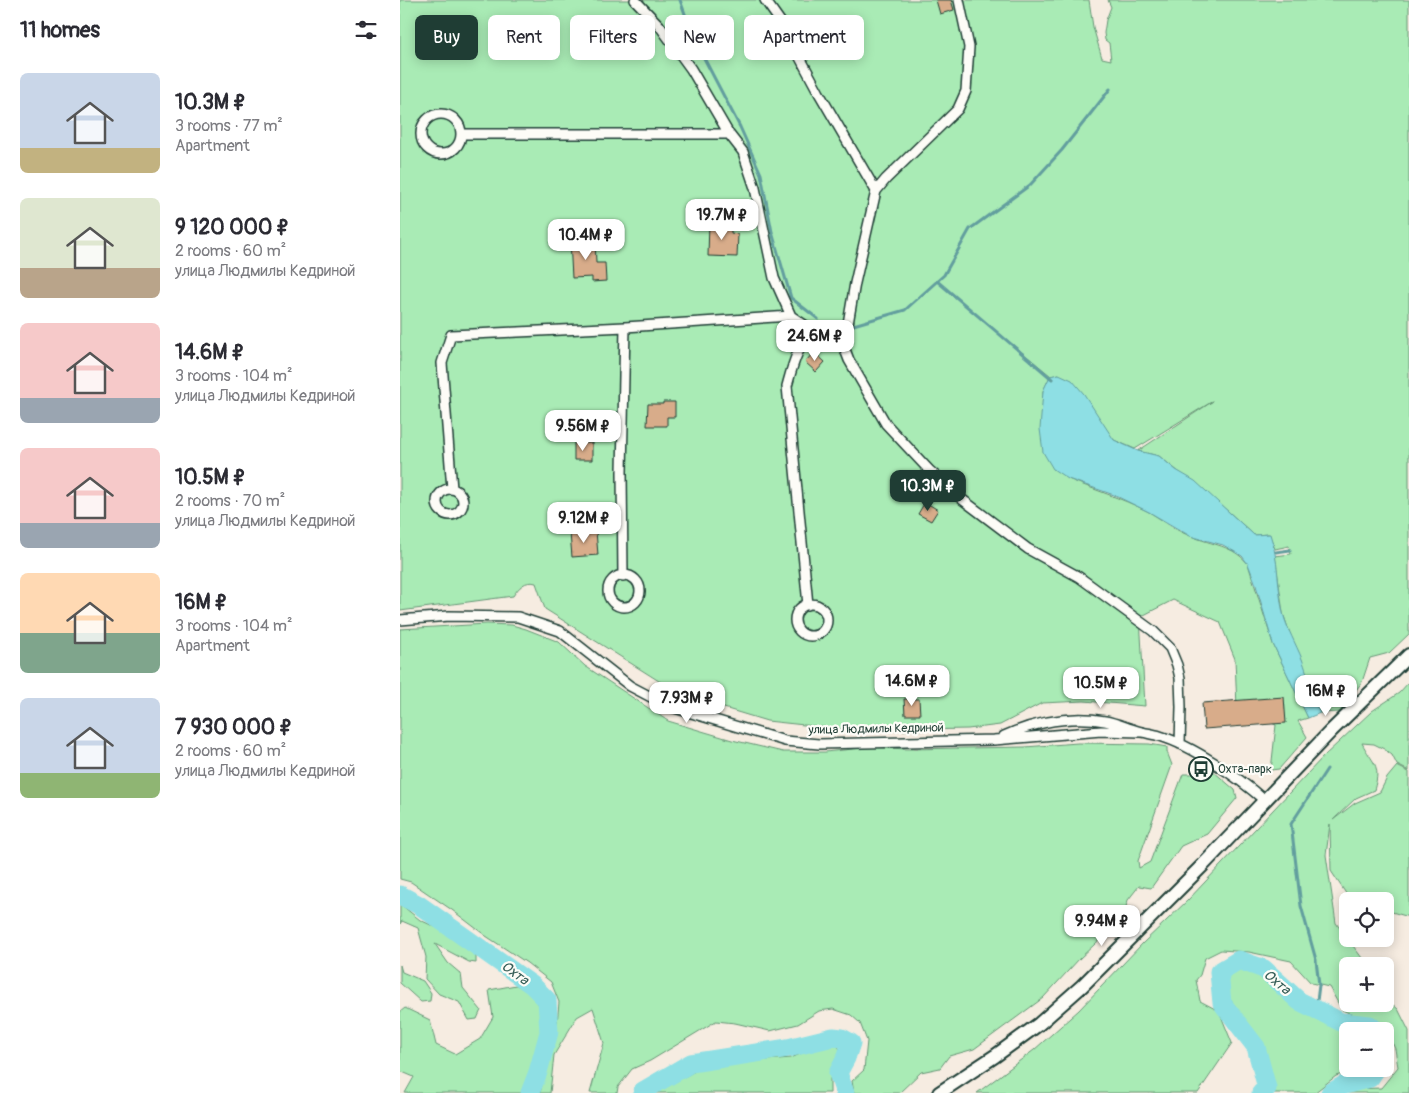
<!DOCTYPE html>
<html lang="en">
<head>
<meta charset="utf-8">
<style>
  :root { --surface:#fff; --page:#f2f2f3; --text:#2b2b33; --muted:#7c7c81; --accent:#1f3d34 }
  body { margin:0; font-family:Pangolin,sans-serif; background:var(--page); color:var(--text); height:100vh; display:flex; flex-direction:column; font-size:19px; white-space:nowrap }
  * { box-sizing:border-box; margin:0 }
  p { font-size:16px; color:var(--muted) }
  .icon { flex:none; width:28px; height:28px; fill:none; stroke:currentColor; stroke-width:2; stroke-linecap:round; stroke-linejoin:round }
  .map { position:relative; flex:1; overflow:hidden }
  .details { display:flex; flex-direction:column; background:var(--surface); width:400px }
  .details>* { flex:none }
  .banner { position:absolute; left:15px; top:15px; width:475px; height:45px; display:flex; gap:10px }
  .controls { position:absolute; left:939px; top:892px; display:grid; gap:10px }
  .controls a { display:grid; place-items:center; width:55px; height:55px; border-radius:8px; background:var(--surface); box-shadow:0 2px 12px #0003; font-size:25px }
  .price { position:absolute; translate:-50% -42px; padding:0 11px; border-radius:10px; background:#fff; color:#222; font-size:16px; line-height:32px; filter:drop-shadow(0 1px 2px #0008) }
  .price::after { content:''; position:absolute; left:50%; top:30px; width:15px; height:11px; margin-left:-8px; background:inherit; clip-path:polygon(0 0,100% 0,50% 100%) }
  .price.active { background:var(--accent); color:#fff }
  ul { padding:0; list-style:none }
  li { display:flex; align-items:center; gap:15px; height:125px; padding:0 20px }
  li span { display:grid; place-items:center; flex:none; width:140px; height:100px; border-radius:8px; color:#555 }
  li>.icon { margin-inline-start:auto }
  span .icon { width:60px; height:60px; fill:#fffc; stroke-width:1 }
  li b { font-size:21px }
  h2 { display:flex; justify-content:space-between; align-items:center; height:60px; padding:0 20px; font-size:21px }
  .tag { padding:0 18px; border-radius:8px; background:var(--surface); box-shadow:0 2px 12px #0003; font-size:18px; line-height:45px }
  .tag.active { background:var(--accent); color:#fff }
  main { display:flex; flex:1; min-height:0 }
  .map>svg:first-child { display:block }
</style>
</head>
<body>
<main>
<section class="details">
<h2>11 homes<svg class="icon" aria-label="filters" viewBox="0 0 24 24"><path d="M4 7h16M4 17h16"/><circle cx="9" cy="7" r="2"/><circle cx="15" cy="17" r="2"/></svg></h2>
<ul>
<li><span style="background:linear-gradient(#c9d6e8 75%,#c2b280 0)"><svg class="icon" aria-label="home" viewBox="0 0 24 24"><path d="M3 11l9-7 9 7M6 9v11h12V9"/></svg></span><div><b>10.3M ₽</b><p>3 rooms · 77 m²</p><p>Apartment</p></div></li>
<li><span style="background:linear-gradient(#dfe7d0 70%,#b9a48a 0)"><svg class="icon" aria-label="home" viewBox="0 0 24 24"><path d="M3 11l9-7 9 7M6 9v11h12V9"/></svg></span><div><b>9 120 000 ₽</b><p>2 rooms · 60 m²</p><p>улица Людмилы Кедриной</p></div></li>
<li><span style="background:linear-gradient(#f6c9c9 75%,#9aa5b1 0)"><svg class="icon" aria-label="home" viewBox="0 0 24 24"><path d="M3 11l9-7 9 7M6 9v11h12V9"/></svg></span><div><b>14.6M ₽</b><p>3 rooms · 104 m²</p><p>улица Людмилы Кедриной</p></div></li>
<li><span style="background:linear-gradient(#f6c9c9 75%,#9aa5b1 0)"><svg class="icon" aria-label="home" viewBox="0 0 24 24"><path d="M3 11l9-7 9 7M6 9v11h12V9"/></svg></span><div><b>10.5M ₽</b><p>2 rooms · 70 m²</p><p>улица Людмилы Кедриной</p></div></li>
<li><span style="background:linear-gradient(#ffd9b3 60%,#7fa58c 0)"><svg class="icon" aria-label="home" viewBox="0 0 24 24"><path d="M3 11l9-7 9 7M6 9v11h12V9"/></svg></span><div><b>16M ₽</b><p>3 rooms · 104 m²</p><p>Apartment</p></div></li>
<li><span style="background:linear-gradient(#c9d6e8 75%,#8fb573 0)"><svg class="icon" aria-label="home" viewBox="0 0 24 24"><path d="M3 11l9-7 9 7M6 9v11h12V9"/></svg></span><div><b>7 930 000 ₽</b><p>2 rooms · 60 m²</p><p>улица Людмилы Кедриной</p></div></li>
</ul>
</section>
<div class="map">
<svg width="1009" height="1093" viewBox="0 0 1009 1093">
  <rect width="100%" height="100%" fill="#f6ece1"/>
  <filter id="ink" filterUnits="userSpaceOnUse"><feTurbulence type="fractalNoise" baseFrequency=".02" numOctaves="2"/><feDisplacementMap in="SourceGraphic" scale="10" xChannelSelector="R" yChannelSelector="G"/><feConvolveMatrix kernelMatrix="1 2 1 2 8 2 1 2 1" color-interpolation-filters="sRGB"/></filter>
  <g filter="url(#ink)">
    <path fill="#a9ebb5" stroke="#649474" d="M0 0H689L693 27 702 58 711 60 709 43 705 40 704 33 706 20 711 7 708 0H1009V634L989 653 970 658 962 682 940 712 920 713 912 696 901 657 893 643 883 613 875 556 891 554 889 546 875 549 869 534 854 535 829 512 759 456 738 451 813 401 735 449 714 440 659 374 651 376 594 329 650 377 643 391V408L668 479C695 490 721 498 747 511 762 519 775 531 791 536 812 545 833 545 848 564L873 644 908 718 898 721 907 737 879 769 871 770 876 725 837 708 835 659 820 622 773 600 740 617 745 706 684 701 642 703 600 725 568 729 460 731 367 721 314 705 270 688 145 609 136 583C125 580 119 587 113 596L0 611Z
      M87 624 112 625 126 629 159 642 185 666 268 721 332 740 383 752H425L471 747 507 749 625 747 678 743 749 744 767 747V752L772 765 738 861 739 868 750 862 783 774H798L806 770 813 771 835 790 837 798 807 834 781 846 751 888 739 886 728 900 725 910 709 931 680 958 643 998 574 1049 549 1056 540 1068 521 1072 499 1093H454L452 1081 464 1070 467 1041 460 1023 451 1015 433 1009 419 1011 398 1024 370 1031 335 1023 316 1021 250 1061 232 1069 218 1087 217 1093H190L204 1043 193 1008 177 1017 154 1055 150 1093H140L157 1025 159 1002 151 982 127 963 86 936 52 910 11 882 0 879V629Z
      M1009 682V771L997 765 992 755 984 749 974 744 962 743C972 763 982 764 974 790L956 798 933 820 955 803 980 792 987 778 997 766 1009 772V917L985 910V901H960L949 898 931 871 930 824 926 855 936 923 968 966H948V1004H985V998L998 1009 1009 1031V1093H943L949 1089 981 1088 998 1067 995 1049 989 1035 978 1025 942 1010 929 987 911 983 891 961 849 952 821 950 805 958 800 975 796 980 800 1001 819 1011 832 1043 798 1093H577L634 1050 679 1010 743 943 788 900 924 756 972 711 999 693Z
      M0 904 20 920 57 937 76 952V963L69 962 35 944 48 963 61 974 63 988 81 1010 77 1019 69 1020 59 1002 39 994 25 979 26 957 18 928 2 921 0 924Z
      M0 965 2 972 23 981 31 993 30 1001 21 1002 0 983Z
      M840 967 859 975 895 1007 943 1027 968 1031H948V1069H968L955 1070 936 1076 914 1093H870L874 1084 859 1038 830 999 826 973Z
      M116 985 133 993 143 1014V1039L121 1093H5L14 1077 0 1071V1012L5 1008 30 1020 36 1045 55 1054 80 1039 93 1017 89 990Z
      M436 1043 441 1051 430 1079V1093H255L297 1070 330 1063 391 1058 414 1048Z"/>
    <path fill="#8edfe4" stroke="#629e9e" d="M659 374 672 380 684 394 714 440 738 451 759 456 776 470 795 481 854 535 870 534C879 560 877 586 883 613 887 629 896 644 902 659 909 677 912 696 920 713L908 718 873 644 855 582 848 564 842 556 823 545 790 536 749 512 714 495 668 479 653 469 643 452 640 429 643 391 650 376Z"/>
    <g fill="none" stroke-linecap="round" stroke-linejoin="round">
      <path stroke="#629e9e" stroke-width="3" d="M280 0 294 39 340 127 361 174 372 232 391 298 418 319
        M537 281 652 379
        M450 326 505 310 544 275 570 229 630 185 662 150 710 89
        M876 552 890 550
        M916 1009 919 985 916 960 901 906 891 824 927 769"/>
      <path stroke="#8edfe4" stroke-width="19" d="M0 895 19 905 132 985 147 1000 149 1032 138 1072 130 1093
        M243 1093V1091L291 1063 388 1048 433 1037 442 1038 451 1043 446 1058 438 1073 445 1093
        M861 1093 867 1088 856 1047 822 1003 819 972 839 960 864 969 899 1001 941 1022 970 1025 977 1031
        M930 1093 944 1085 970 1078 976 1069"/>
    </g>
    <path fill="#d8ac8a" stroke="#1f3d34" d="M536 0H551L554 10 540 14Z
      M309 222H325V228L331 229V233L338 234 337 257 308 256Z
      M195 239 196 263H205L206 281 192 282V277L172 278 170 240Z
      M414 352 425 362 416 372 405 362Z
      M263 402H275V417H267V426H247L248 404H263Z
      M174 443H192V460H174Z
      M525 502 538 510 531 521 518 514Z
      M196 531 198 555 172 557 170 533Z
      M884 697 886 723 804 729 802 703Z
      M504 699H519L520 715H505Z"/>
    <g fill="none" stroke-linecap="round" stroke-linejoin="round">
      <defs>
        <path id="street" d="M235 0 259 25 291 69 329 134 343 152 355 188 374 278 391 316 415 332 444 347
          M365 0 382 24 419 93 476 191
          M559 0 569 47 566 91 558 109 486 179 476 191 455 283 444 347 449 360 486 424 530 471 563 500 628 549 679 577 753 631 770 648 777 665 780 678 781 707 780 744
          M21 134a20 20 0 1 1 40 0a20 20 0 1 1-40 0Z
          M61 134H329
          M52 489 42 363 51 335 225 327 391 316
          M37 502a13 13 0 1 1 26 0a13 13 0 1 1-26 0Z
          M208 591a16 16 0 1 1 32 0a16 16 0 1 1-32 0Z
          M223 576 222 472 225 327
          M395 620a16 16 0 1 1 32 0a16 16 0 1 1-32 0Z
          M408 605 387 386C392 368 398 341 415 332
          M0 620 49 616 118 617 160 631 230 686 268 706 385 741 419 744 594 740 701 731 741 732
          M604 736C636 722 670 715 705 721 716 723 727 728 738 731 745 733 753 734 760 736 793 746 838 777 864 800"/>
        <path id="secondary" d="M539 1093 595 1056 639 1024 682 986 802 866 931 731 1009 655"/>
      </defs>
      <use href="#street" stroke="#1f3d34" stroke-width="12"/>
      <use href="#secondary" stroke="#1f3d34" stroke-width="16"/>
      <use href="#street" stroke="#fdfcf7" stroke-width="9"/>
      <use href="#secondary" stroke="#fdfcf7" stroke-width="12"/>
    </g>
  </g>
  <defs>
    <symbol id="bus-ring" viewBox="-11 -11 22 22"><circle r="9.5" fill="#fdfcf7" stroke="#1f3d34" stroke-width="1.5"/><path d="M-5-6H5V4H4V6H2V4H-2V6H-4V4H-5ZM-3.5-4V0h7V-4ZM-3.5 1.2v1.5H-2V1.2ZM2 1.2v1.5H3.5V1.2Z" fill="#1f3d34"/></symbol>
  </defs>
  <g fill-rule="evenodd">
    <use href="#bus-ring" x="787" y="755" width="28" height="28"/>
  </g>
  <g text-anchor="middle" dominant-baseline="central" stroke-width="4.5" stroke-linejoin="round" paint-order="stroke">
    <g font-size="12" fill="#1f3d34" stroke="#fdfcf7">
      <text transform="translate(476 729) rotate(-1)">улица Людмилы Кедриной</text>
    </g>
    <g font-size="12" fill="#1f3d34" stroke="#fdfcf7" text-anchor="start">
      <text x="818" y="769">Охта-парк</text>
    </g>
    <g font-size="14" font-style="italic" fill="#355d57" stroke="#fdfcf7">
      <text transform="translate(115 973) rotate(36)">Охта</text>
      <text transform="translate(877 982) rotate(40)">Охта</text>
    </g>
  </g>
</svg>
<div class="controls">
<a><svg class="icon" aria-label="locate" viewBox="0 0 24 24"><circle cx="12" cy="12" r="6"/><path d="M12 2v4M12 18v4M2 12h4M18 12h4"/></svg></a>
<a>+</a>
<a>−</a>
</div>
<b class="price" style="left:322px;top:241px">19.7M ₽</b>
<b class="price" style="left:186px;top:261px">10.4M ₽</b>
<b class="price" style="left:415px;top:362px">24.6M ₽</b>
<b class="price" style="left:183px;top:452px">9.56M ₽</b>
<b class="price active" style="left:528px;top:512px">10.3M ₽</b>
<b class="price" style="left:184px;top:544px">9.12M ₽</b>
<b class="price" style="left:512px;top:707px">14.6M ₽</b>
<b class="price" style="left:701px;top:709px">10.5M ₽</b>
<b class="price" style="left:926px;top:717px">16M ₽</b>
<b class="price" style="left:287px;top:724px">7.93M ₽</b>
<b class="price" style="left:702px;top:947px">9.94M ₽</b>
<div class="banner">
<a class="tag active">Buy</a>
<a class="tag">Rent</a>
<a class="tag">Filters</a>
<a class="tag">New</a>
<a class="tag">Apartment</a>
</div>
</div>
</main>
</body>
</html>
